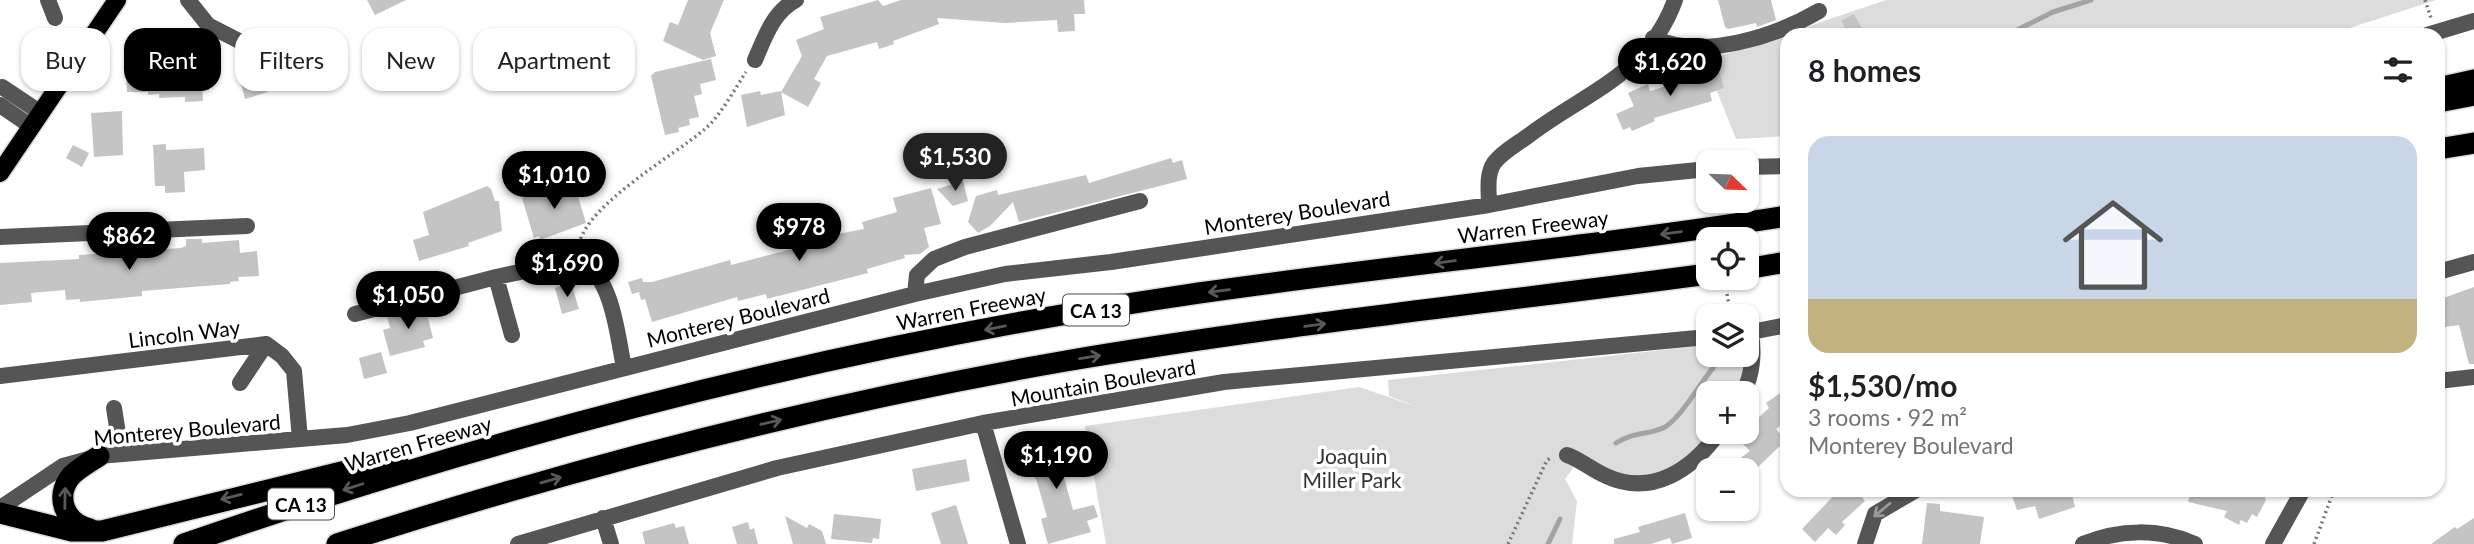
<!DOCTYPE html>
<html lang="en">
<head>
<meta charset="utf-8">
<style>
  :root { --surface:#fff; --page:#f2f2f2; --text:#202124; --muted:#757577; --line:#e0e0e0; --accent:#000 }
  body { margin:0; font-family:Lato,sans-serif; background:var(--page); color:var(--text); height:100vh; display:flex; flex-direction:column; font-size:26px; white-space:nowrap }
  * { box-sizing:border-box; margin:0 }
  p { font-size:23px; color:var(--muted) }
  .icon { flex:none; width:38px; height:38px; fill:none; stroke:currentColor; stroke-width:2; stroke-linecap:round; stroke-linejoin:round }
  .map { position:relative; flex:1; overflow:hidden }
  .panel { position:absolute; left:1780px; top:28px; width:665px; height:469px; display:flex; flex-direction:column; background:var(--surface); border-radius:21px; box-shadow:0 2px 5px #0004 }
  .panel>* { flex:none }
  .banner { position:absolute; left:21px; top:28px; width:665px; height:63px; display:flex; gap:14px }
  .needle { width:46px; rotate:113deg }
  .fabs { position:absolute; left:1696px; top:150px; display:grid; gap:14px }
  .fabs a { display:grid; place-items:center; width:63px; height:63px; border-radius:14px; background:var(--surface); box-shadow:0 2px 5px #0004; font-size:35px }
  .price { position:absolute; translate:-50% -60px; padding:0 16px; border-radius:24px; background:var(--accent); color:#fff; font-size:23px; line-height:46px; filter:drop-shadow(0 2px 4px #0008) }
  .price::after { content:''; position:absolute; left:50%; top:42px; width:21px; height:16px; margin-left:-10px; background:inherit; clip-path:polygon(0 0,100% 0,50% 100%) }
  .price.on { background:#222; color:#fff }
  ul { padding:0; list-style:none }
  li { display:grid; align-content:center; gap:14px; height:371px; padding:0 28px }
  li+li { border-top:2px solid var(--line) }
  li span { display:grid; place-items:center; height:217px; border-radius:21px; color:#555 }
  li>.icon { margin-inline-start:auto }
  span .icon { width:126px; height:126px; fill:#fffc; stroke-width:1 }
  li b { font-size:30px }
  h2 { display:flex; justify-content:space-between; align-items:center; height:84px; padding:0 28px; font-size:30px }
  .pill { padding:0 24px; border-radius:21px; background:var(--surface); box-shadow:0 2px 5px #0004; font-size:24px; line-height:63px }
  .pill.on { background:var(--accent); color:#fff }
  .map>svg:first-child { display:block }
</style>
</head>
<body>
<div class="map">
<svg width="2474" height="544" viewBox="0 0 2474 544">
  <rect width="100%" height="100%" fill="#fff"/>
  <path fill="#dcdcdc" d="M1886 0H2436L2328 35H1787V136L1736 139 1705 61Z
    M1708 345V355H1746L1744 394H1708V432H1719L1694 461 1637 486 1579 460 1565 479 1577 501 1572 544H1106L1085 426 1359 387 1421 408 1389 396 1388 380Z"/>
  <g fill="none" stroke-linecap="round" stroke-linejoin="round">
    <path stroke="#a3a3a3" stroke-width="5" d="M2007 35 2053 12 2091 0
      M1616 443C1633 432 1647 435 1663 428 1679 421 1701 382 1713 368
      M1548 544 1560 519"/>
  </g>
  <path fill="#c4c4c4" d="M367 0H406L375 15Z
    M688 0H724L710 33 716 56 703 60 663 41 670 22 678 25Z
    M878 0 883 6 901 0H1084L1085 14H1074L1075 31 1058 32 1057 20 1005 23 937 18 939 24 893 41 894 44 879 49 877 42 827 56 814 79 821 83 808 107 781 92 802 56 796 40 824 29 820 17Z
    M1718 0H1771L1776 20 1757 27 1756 23 1728 29 1725 27Z
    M1854 14 1866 35H1849L1841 21Z
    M266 55 276 87 267 89 268 92 245 99 236 66Z
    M711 59 716 80 700 84 702 94 694 96 699 117 689 119 690 125 678 128 679 132 665 135 651 76 655 72Z
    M1716 63 1724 88 1710 93 1712 101 1654 118 1655 121 1632 131 1630 127 1623 130 1616 114 1634 106 1628 93 1648 84 1650 91 1699 76 1697 69Z
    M188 64 189 82 202 84 203 101 185 102V97L159 98V94L148 95V92H127L126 70Z
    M760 91 761 95 781 91 785 115 747 127 741 95Z
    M122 111 123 155 94 157 91 113Z
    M166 144V150L204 148 205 170 184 172 185 192 165 193V186H155L153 145Z
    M73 145 89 153 82 167 66 158Z
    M1171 158 1173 163 1182 160 1187 179 1019 222 1013 202 990 226 978 233 968 222 976 196 997 190 998 195 1086 175 1089 183Z
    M963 181 968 201 953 206 937 189Z
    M574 183 586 223 540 240 539 236 534 238 522 198Z
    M487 186 491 189 495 201H499L502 231 468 243 469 246 419 261 413 240 429 235 423 212Z
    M931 188 941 224 924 228 929 247 920 254 904 255 905 258 867 269 868 273 767 299 766 294 738 301 737 297 652 322 645 299 641 300 639 292 632 294 628 282 642 278 643 282H652L730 260 731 265 822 241 821 237 864 229 862 222 897 212 893 198Z
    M186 239H202V243L239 240 240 253 257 251 259 276 238 277 239 281 230 282V284L142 291V296L80 302V299L66 300 65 290 31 293 32 302 0 305V263L79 259V255L181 248 186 246Z
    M571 283 579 309 562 314 555 288Z
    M2474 287V364H2469L2459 325 2438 328V300Z
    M425 307 433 338 423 341 425 347 390 356 383 330 390 328 387 316Z
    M381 352 387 373 364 379 359 358Z
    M1787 388V421L1776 429 1786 440 1754 471H1723L1750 451 1741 442 1752 432 1748 427 1769 408 1766 403Z
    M1059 436 1070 472 1063 474 1073 510 1094 505 1098 517 1087 521 1091 532 1048 544 1041 519 1047 517 1037 482 1031 469 1026 470 1020 448Z
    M966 459 970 481 916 491 912 469Z
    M1839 490H1856L1865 501 1842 522 1845 525 1836 535 1828 528 1815 542 1802 529Z
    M2010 490H2071L2075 507 2039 519 2035 506 2017 510Z
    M2191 490H2254L2264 496 2266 500 2257 517 2252 514 2247 523 2241 520 2239 525 2224 517 2227 511 2188 502Z
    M1927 503 1940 504V511L1984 517 1980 544H1922Z
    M956 505 968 544H941L931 513Z
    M1685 513 1692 538 1672 544 1670 538 1651 544H1614V539L1640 532 1638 527Z
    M834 514 881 519 879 539 873 538 872 543 831 539Z
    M785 516 807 528 809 524 822 531 826 544H793Z
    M2474 518V544H2431L2455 527 2457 529Z
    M748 522 750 530 754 528 758 544H737L732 527Z
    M674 523 676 528 684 526 689 544H645L642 532Z"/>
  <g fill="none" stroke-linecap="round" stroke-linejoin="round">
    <defs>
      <path id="major" d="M0 173 117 0"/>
      <path id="highway" d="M2438 88 2474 80
        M2438 102 2474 95
        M2438 149 2474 143
        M1746 269 1787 262
        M0 513 72 531H102L370 465 400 466
        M90 529C65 523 54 497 71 476 79 468 90 462 99 456
        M184 544C513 430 854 343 1199 293 1394 265 1592 247 1787 216
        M337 544C573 468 815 405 1060 362 1275 325 1492 303 1708 274"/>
    </defs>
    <use href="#major" stroke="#dbdbdb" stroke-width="21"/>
    <use href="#highway" stroke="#dbdbdb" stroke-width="24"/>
    <path stroke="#777" stroke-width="3.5" stroke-dasharray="2 3.5" stroke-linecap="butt" d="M2425 0 2431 18
      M579 244C589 203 672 157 705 129 721 115 734 90 746 72
      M1727 294 1731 317
      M1508 544 1547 460 1551 458
      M2314 544 2334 490"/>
    <path stroke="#555" stroke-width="16" d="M48 0 55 18
      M188 0 208 25 243 43
      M2427 35 2474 21
      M1653 38C1703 60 1774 37 1819 11
      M755 60C765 37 773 12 796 0
      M2 87 41 113
      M0 105 32 127
      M1746 167 1787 166
      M1489 205C1489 192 1486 175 1494 163 1502 152 1517 144 1528 136 1584 93 1648 75 1675 0
      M0 237 247 226
      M2438 272 2474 262
      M915 294 917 275 934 259 965 247 1140 201
      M355 314 496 277
      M1746 333 1787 325
      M512 335 496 277 581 259C613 280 617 333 624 368
      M0 376 266 344 282 356 294 371 300 439
      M2438 381 2474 377
      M240 383 266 344
      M1743 394C1753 373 1754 354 1751 332
      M114 408 121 453
      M983 423 1018 544
      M1567 455C1581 460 1592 470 1606 476 1652 497 1692 470 1719 432
      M0 508 63 466 99 456 347 435 410 423 915 294 1005 274 1111 262 1489 205 1638 176 1708 169
      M603 518 611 544
      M518 544 777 468 983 423 1224 382 1708 337
      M1865 544 1875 514 1916 490
      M2083 544C2119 529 2159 528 2195 544
      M2273 544 2303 490"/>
    <use href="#major" stroke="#000" stroke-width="18"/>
    <use href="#highway" stroke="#000" stroke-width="21"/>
  </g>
  <defs><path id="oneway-shaft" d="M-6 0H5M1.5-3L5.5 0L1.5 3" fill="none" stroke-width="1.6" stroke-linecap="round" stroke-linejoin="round" transform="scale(1.75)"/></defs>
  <g stroke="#595959">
    <use href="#oneway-shaft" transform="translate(1671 233) rotate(172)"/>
    <use href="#oneway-shaft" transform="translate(1445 262) rotate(173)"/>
    <use href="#oneway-shaft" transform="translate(1219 291) rotate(173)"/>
    <use href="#oneway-shaft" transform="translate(1315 325) rotate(-7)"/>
    <use href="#oneway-shaft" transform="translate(995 328) rotate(169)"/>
    <use href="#oneway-shaft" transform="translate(1090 357) rotate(-9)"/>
    <use href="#oneway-shaft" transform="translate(771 422) rotate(-13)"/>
    <use href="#oneway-shaft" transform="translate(551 480) rotate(-16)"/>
    <use href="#oneway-shaft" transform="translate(353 487) rotate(162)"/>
    <use href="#oneway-shaft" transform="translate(231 497) rotate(166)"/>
    <use href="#oneway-shaft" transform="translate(65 498) rotate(-89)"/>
  </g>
  <use stroke="#999" href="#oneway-shaft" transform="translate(1882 510) rotate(140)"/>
  <g text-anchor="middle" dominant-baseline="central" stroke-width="7" stroke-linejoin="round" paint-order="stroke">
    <g fill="#fff" stroke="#4c4c4c" stroke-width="2">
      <rect x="1063" y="294.5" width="66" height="31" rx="5"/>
      <rect x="268" y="488.5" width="66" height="31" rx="5"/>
    </g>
    <g font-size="19" font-weight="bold" fill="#000">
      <text x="1096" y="310">CA 13</text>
      <text x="301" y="504">CA 13</text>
    </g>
    <g font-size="21" fill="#000" stroke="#fff">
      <text transform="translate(1297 212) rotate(-9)">Monterey Boulevard</text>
      <text transform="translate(1533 226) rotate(-7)">Warren Freeway</text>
      <text transform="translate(971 308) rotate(-11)">Warren Freeway</text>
      <text transform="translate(738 317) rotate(-14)">Monterey Boulevard</text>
      <text transform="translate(184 333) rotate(-7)">Lincoln Way</text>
      <text transform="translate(1103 382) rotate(-10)">Mountain Boulevard</text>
      <text transform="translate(187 429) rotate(-5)">Monterey Boulevard</text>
      <text transform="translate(418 443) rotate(-16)">Warren Freeway</text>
    </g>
    <g font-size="21" fill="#333" stroke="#fff">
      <text x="1352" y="455">Joaquin<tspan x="1352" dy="24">Miller Park</tspan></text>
    </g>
  </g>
</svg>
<div class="fabs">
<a><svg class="needle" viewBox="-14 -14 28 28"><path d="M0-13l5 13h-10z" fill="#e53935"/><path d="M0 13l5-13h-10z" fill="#757577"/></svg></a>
<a><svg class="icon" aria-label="locate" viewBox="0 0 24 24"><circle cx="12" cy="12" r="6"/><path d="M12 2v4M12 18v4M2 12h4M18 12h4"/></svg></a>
<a><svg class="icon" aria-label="layers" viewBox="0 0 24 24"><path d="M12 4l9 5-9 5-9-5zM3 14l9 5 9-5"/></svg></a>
<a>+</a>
<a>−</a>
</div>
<b class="price" style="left:1670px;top:98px">$1,620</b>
<b class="price on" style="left:955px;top:193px">$1,530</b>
<b class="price" style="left:554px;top:211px">$1,010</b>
<b class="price" style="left:799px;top:263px">$978</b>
<b class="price" style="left:129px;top:272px">$862</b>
<b class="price" style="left:567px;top:299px">$1,690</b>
<b class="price" style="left:408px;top:331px">$1,050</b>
<b class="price" style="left:1056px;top:491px">$1,190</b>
<div class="banner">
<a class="pill">Buy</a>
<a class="pill on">Rent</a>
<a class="pill">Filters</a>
<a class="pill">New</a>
<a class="pill">Apartment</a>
</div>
<section class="panel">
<h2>8 homes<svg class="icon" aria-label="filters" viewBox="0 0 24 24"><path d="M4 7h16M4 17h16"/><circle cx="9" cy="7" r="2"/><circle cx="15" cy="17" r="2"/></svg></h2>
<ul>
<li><span style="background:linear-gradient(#c9d6e8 75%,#c2b280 0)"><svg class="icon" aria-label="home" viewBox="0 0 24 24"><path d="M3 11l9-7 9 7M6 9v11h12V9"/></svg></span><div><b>$1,530/mo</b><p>3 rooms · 92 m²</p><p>Monterey Boulevard</p></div></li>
</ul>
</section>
</div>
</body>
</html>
